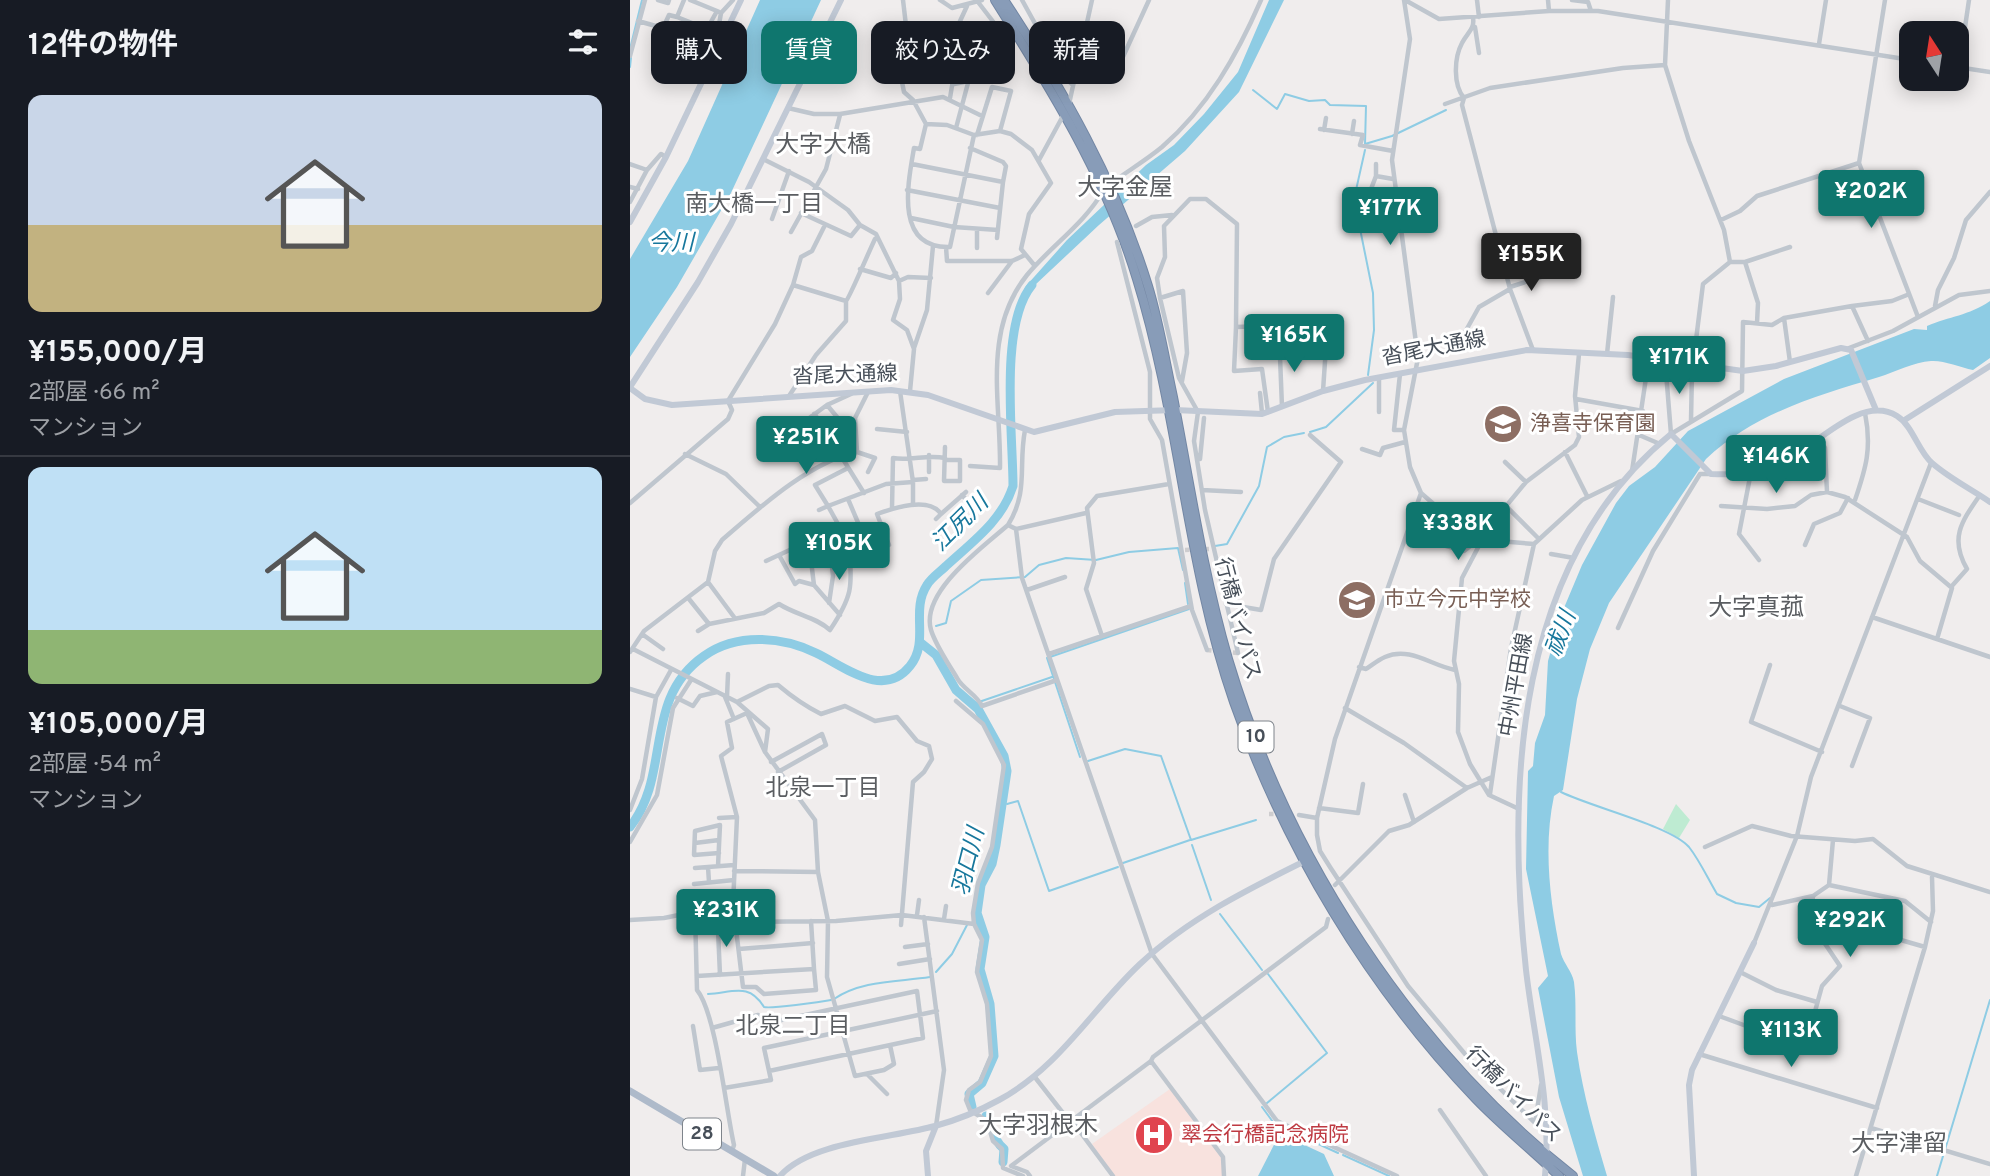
<!DOCTYPE html>
<html lang="ja">
<head>
<meta charset="utf-8">
<style>
  :root { --surface:#171b24; --page:#20242c; --text:#f1f3f6; --muted:#9ea1a6; --line:#363941; --accent:#0f766e }
  body { margin:0; font-family:Overpass,"Noto Sans JP",sans-serif; background:var(--page); color:var(--text); height:100vh; display:flex; flex-direction:column; font-size:26px; white-space:nowrap }
  * { box-sizing:border-box; margin:0 }
  p { font-size:23px; color:var(--muted) }
  .icon { flex:none; width:38px; height:38px; fill:none; stroke:currentColor; stroke-width:2; stroke-linecap:round; stroke-linejoin:round }
  .map { position:relative; flex:1; overflow:hidden }
  .panel { display:flex; flex-direction:column; background:var(--surface); width:630px }
  .panel>* { flex:none }
  .banner { position:absolute; left:21px; top:21px; width:665px; height:63px; display:flex; gap:14px }
  .needle { width:46px; rotate:348deg }
  .buttons { position:absolute; left:1269px; top:21px; display:grid; gap:14px }
  .buttons a { display:grid; place-items:center; width:70px; height:70px; border-radius:14px; background:var(--surface); box-shadow:0 4px 18px #0003; font-size:35px }
  .price { position:absolute; translate:-50% -60px; padding:0 16px; border-radius:7px; background:var(--accent); color:#fff; font-size:23px; line-height:46px; filter:drop-shadow(0 2px 4px #0008) }
  .price::after { content:''; position:absolute; left:50%; top:42px; width:21px; height:16px; margin-left:-10px; background:inherit; clip-path:polygon(0 0,100% 0,50% 100%) }
  .price.current { background:#222; color:#fff }
  ul { padding:0; list-style:none }
  li { display:grid; align-content:center; gap:14px; height:371px; padding:0 28px }
  li+li { border-top:2px solid var(--line) }
  li span { display:grid; place-items:center; height:217px; border-radius:14px; color:#555 }
  li>.icon { margin-inline-start:auto }
  span .icon { width:126px; height:126px; fill:#fffc; stroke-width:1 }
  li b { font-size:30px }
  h2 { display:flex; justify-content:space-between; align-items:center; height:84px; padding:0 28px; font-size:30px }
  .pill { padding:0 24px; border-radius:14px; background:var(--surface); box-shadow:0 4px 18px #0003; font-size:24px; line-height:63px }
  .pill.current { background:var(--accent); color:#fff }
  main { display:flex; flex:1; min-height:0 }
  .map>svg:first-child { display:block }
</style>
</head>
<body>
<main>
<section class="panel">
<h2>12件の物件<svg class="icon" aria-label="filters" viewBox="0 0 24 24"><path d="M4 7h16M4 17h16"/><circle cx="9" cy="7" r="2"/><circle cx="15" cy="17" r="2"/></svg></h2>
<ul>
<li><span style="background:linear-gradient(#c9d6e8 60%,#c2b280 0)"><svg class="icon" aria-label="home" viewBox="0 0 24 24"><path d="M3 11l9-7 9 7M6 9v11h12V9"/></svg></span><div><b>¥155,000/月</b><p>2部屋 · 66 m²</p><p>マンション</p></div></li>
<li><span style="background:linear-gradient(#bfe0f5 75%,#8fb573 0)"><svg class="icon" aria-label="home" viewBox="0 0 24 24"><path d="M3 11l9-7 9 7M6 9v11h12V9"/></svg></span><div><b>¥105,000/月</b><p>2部屋 · 54 m²</p><p>マンション</p></div></li>
</ul>
</section>
<div class="map">
<svg width="1360" height="1176" viewBox="0 0 1360 1176">
  <rect width="100%" height="100%" fill="#f0eded"/>
  <path fill="#f8e2de" d="M540 1089 592 1158V1176H484L462 1144Z"/>
  <path fill="#beebd2" d="M1046 804 1060 820 1049 838 1033 829Z"/>
  <path fill="#8ecce4" d="M130 0H191L100 195 47 287 0 357V259L58 161Z
    M639 0H654L609 92 555 151 469 225 389 300 396 286 437 240 516 165 544 145 574 114 608 72Z
    M1360 301V358L1343 370C1330 367 1313 360 1301 361 1284 362 1265 372 1249 377 1186 396 1125 413 1076 459L979 603 960 649 947 699 933 790 924 796C913 847 920 903 931 954 934 964 942 971 944 982 947 1005 944 1029 947 1052 953 1094 965 1135 977 1176H953L929 1097 908 988 918 976 896 869 898 771 903 766 905 743 915 715 918 661 931 615 952 565 986 503 999 486 1025 467 1058 431 1154 379 1284 329 1297 330V326C1320 316 1338 316 1360 301Z
    M653 1135 694 1154 704 1176H628L648 1137Z"/>
  <g fill="none" stroke-linecap="round" stroke-linejoin="round">
    <path stroke="#8ecce4" stroke-width="2" d="M0 49 12 0
      M0 67 1 58
      M623 90 647 109 655 94 679 101 695 100 700 105 736 106 735 144 762 136 816 110
      M735 150 724 199 743 293 744 330 738 375
      M680 432 696 427 743 383
      M585 546 597 544 629 486 637 447 654 437 674 433
      M555 583 558 604
      M306 626 316 623 321 601 351 580 395 577 409 565 436 558 466 560 499 552 548 548 553 570
      M343 704 422 677
      M450 757 417 658 559 609
      M458 761 495 749 531 756 561 840 626 820
      M931 792C961 807 1041 826 1059 847 1070 861 1078 879 1087 894L1106 903 1129 907 1140 898
      M377 804 388 801 419 891 488 867
      M562 845 581 900
      M493 863 560 840
      M590 914 632 970
      M306 972 322 954 337 925
      M78 994C105 992 119 983 134 1007 140 1009 191 1002 201 1000
      M204 999C232 980 268 982 300 977
      M637 1103 697 1053 638 974
      M632 1107 643 1122
      M647 1125 708 1153
      M713 1155 759 1176
      M1307 1176 1360 1000"/>
    <path stroke="#8ecce4" stroke-width="9" d="M291 643 306 655 326 690 348 709 374 756 377 771 366 845 362 864 351 885 347 913 355 937 350 969 360 1004 364 1056 352 1083 339 1094 342 1107
      M0 827C42 774 12 699 74 656 106 633 151 636 186 653 214 666 253 700 280 666 300 641 280 611 297 585 301 578 310 572 316 566 342 542 372 521 383 486 383 434 369 325 402 285
      M356 1116C366 1128 361 1138 374 1149L373 1162"/>
    <path stroke="#cecdcf" stroke-width="4.5" stroke-dasharray="4.5 2" stroke-linecap="butt" d="M555 550 579 549
      M577 650 608 653
      M639 814H651"/>
    <defs>
      <path id="highway" d="M365 0C421 89 476 177 507 279 550 417 556 564 604 702 656 849 738 986 846 1099 872 1126 902 1150 929 1176
        M374 0C433 90 486 182 518 286 529 322 535 360 543 397 560 485 573 573 598 659 657 857 781 1048 943 1176"/>
    </defs>
    <use href="#highway" stroke="#7387a4" stroke-width="10"/>
    <path stroke="#bfc6ce" stroke-width="4.5" d="M28 0 38 3 39 0
      M54 0 47 17 77 29 87 11
      M60 0 87 11
      M273 0 277 34 271 77 274 92 283 100 296 124 290 149 284 148C278 183 264 249 320 247L344 135
      M310 0 322 8 352 0
      M392 0 435 78 443 85
      M774 0 780 39 762 160 788 358 774 430 780 467 791 493 844 539 904 544
      M775 0 809 19 919 11H968L1281 60
      M847 0 849 17
      M918 0 919 11
      M942 0 958 2 961 11
      M1038 0 1035 65 1059 141 1094 230 1100 262 1073 284 1062 372 1061 420
      M1255 0 1229 163 1288 317
      M87 11 91 13 87 36 93 39
      M91 13 103 0
      M843 18C845 29 837 33 832 43 824 58 823 85 834 98L832 105 880 289 903 350
      M8 21 33 28 39 15 47 17
      M845 27 849 53
      M1189 44 1196 0
      M449 55 492 59 519 0
      M0 56 15 0
      M1327 67 1360 72
      M1329 68 1339 0
      M324 84 334 82 347 43
      M320 98 328 50 325 32 337 6
      M439 104 462 0
      M815 104 860 88 993 68 1035 65
      M158 108 184 114H210L313 97 352 116
      M296 124 317 125 344 135 370 131 381 134 402 150 421 183 399 214 391 249 405 266
      M326 128 338 83C356 71 361 55 378 41L348 2
      M690 129 733 135 730 145 763 151
      M694 130 696 118
      M722 134 724 121
      M347 135 362 87 381 91 370 131
      M340 148 373 162 376 166 373 182
      M133 159 179 182 218 210 230 225 246 234 269 281 270 299 263 320 277 330 284 349 280 391
      M409 160 434 114
      M0 164 17 170
      M282 164 373 182 367 238
      M746 164V176L763 179
      M479 185C496 172 515 161 532 147 578 107 607 55 631 0
      M0 187 8 189
      M741 189 746 176
      M277 190 370 208
      M0 202 17 170 31 154 36 157
      M171 213 221 236 230 225
      M281 218 324 227 368 230
      M142 219 159 171
      M1091 220 1110 211 1127 196 1229 163
      M195 225 182 251 171 257 163 285 216 301
      M506 226 522 217 542 215
      M161 232 196 169 210 115
      M487 242 520 372V419L532 440 562 610 577 650
      M316 247 317 261H382L395 255
      M347 248V229
      M1100 262H1115L1160 247
      M1115 262 1128 303 1127 323
      M230 269 261 278 266 273
      M269 281 278 277 301 278
      M880 287 917 275
      M358 293 382 261
      M530 298 553 291 557 353 552 381
      M1222 306 1262 301 1277 295
      M1305 306 1308 290 1324 258 1336 220 1360 192
      M1154 318 1160 362
      M606 327 607 224 576 199H560L534 226 535 257 527 278 530 298 549 378 568 412 564 441 575 510 608 653
      M284 348 297 310 303 246
      M1219 348 1263 331 1329 295 1360 291
      M787 349 807 343H829L849 307 880 289
      M977 354 983 297
      M1035 360 1041 434 1112 391 1113 322 1142 325 1154 318 1222 306 1238 341
      M770 374 764 430H774
      M630 393 632 413
      M159 396 186 355 216 321V301C219 299 240 249 245 239
      M946 399 1013 411
      M197 405 217 429 206 439
      M652 407 650 357 654 338
      M638 412 632 369 604 371 606 327 669 325 697 332 693 391
      M749 412V378
      M184 414 219 454
      M171 424 197 405 221 394
      M247 429 277 432
      M395 430C388 466 399 491 378 525 353 547 290 592 301 630 306 646 318 663 327 678 333 689 346 694 352 706L427 680
      M1009 435 1030 444
      M1189 438 1195 448 1197 492
      M315 447 314 481H330V460H315
      M732 449 750 455 753 448 775 442
      M227 452 245 458 238 472
      M935 452 957 496
      M55 454 96 474 130 507
      M211 456 234 493
      M570 459 574 418
      M875 462 896 482
      M340 466 370 468C371 402 352 331 397 275 420 247 455 223 473 191
      M1002 471 1019 358
      M299 472V455
      M1121 472 1109 534 1129 560
      M283 480 296 479
      M572 490 611 492
      M791 493 705 739 687 818V835L690 851 700 867 778 986 835 1054 905 1123 911 1085
      M332 495 342 506
      M218 499 232 532 230 546 234 564
      M1288 499 1329 515
      M1225 500C1236 468 1242 448 1235 413
      M0 503 98 419 102 410 98 401 145 324 163 285
      M283 505V482
      M875 505 908 538
      M1091 506 1137 509 1165 506 1181 495 1197 492 1215 497 1277 537 1290 561 1322 588 1307 639
      M262 508 263 458C282 461 297 454 315 458
      M189 510 198 506 185 485 218 468
      M306 519 311 514
      M378 525 386 529 456 513
      M386 529 392 578 522 954 647 1121 767 1176
      M232 532 251 524
      M210 536 230 537
      M199 539H207L210 536 208 524 198 506 256 484 283 482 270 391
      M799 541 834 551 848 540
      M179 544 184 585
      M259 545 247 514C264 508 299 496 311 514L336 492
      M1175 545 1184 524 1210 513 1218 498
      M921 554 944 558
      M149 555 165 584 169 581 184 585 210 615
      M136 561 164 548 199 539 203 576 199 603
      M78 582 104 617
      M1321 587 1337 569C1319 538 1332 521 1350 495
      M397 590 435 577
      M59 599 79 624 134 613 149 604C166 615 186 617 200 630 222 597 223 587 219 548H200
      M596 604 631 610 644 559 711 462 680 435
      M1242 617 1360 657
      M988 628 1023 551 1070 474H1080
      M68 631 79 624
      M12 634 33 649
      M472 636 456 589 464 563 457 508 467 496 539 484
      M3 649 107 702 138 729 135 752 185 820 188 872 198 921 197 977 225 1076 254 1070 264 1064 260 1045
      M0 652 14 631 78 582 85 551 92 540C128 509 179 462 227 452L225 418 238 392
      M419 654 561 606
      M1140 665 1121 722 1192 752
      M729 667 736 669C742 665 748 660 755 657 780 646 802 666 825 670
      M0 689 26 697
      M95 697 104 719
      M97 697 98 674
      M47 698 63 706 70 696 87 692
      M326 701 353 724 374 765 362 847 348 883 343 913 344 924 352 940 347 972 357 1004 361 1056 350 1082 339 1090 336 1100 340 1110 357 1121 363 1141 372 1149 373 1168 393 1176
      M107 702 139 686 148 685C161 696 175 706 191 714L215 706 245 721 267 717 287 741 299 746 302 759 294 772 283 782 271 925
      M1210 706 1240 718 1222 766
      M715 708 774 743 837 788
      M135 752 117 713 97 722 102 748 91 756 107 817 103 904 113 987H126L134 994 186 990 184 969
      M141 762 192 734 196 745 148 772
      M860 794 881 648 904 544 952 500 991 481
      M775 795 784 822
      M689 808 728 813 733 784
      M889 809 859 795 840 764 828 732 829 684 824 661 832 578 852 540V535L896 482 945 445 949 437 945 396 949 354
      M0 810 12 779 26 697 41 670
      M669 815 687 818
      M89 818 107 817
      M0 842 27 795 43 708 61 680
      M65 843 89 840
      M1075 847 1122 826 1161 836 1225 841 1243 839 1277 866 1360 892
      M88 866 90 825 65 831 64 855 89 853
      M78 867 79 882
      M65 868 104 865
      M104 871 188 872
      M64 884 104 880
      M705 885 759 831 779 825 837 788 862 777
      M1199 885 1275 901 1301 922
      M1183 896 1199 885 1203 840
      M1142 905 1183 896 1182 907 1242 936H1257L1295 947
      M139 907 140 920
      M65 912 67 990C86 1013 96 1110 104 1145L102 1151
      M287 915 289 900
      M294 917 314 1070 306 1126
      M314 919 316 906
      M0 920 34 918 103 904
      M105 922 206 921 272 915 344 924
      M1124 943 1167 836 1181 777 1301 463
      M275 947 298 944
      M109 949 183 943
      M269 964 300 959
      M1112 973 1146 990 1187 1002
      M90 975 88 930 106 928
      M67 976 184 969 181 921
      M1089 1016 1119 1027
      M63 1026 70 1070 89 1068
      M1181 1026 1192 986 1210 966 1179 920 1183 908
      M82 1028 128 1015 133 1024 287 991 293 1038 139 1071
      M1069 1054 1247 1108
      M237 1074 257 1094
      M404 1076 440 1122
      M94 1088 141 1080 134 1048 307 1011
      M810 1110 856 1176
      M442 1121 483 1176
      M1241 1128 1360 1164
      M113 1176 115 1159
      M400 1176 397 1172 381 1166 521 1061
      M594 1176 593 1157 521 1061 523 1057 696 927 698 919
      M1226 1176 1295 947 1303 911 1302 877"/>
    <path stroke="#c1c9d5" stroke-width="6" d="M0 222 36 157 111 0
      M0 387 68 282 101 224 211 0
      M0 388 15 399 42 405 261 390 298 395 404 432 485 412 545 410 632 414 693 391 735 380 897 350 998 355 1113 371 1146 366 1211 348 1221 350 1246 410
      M1273 421 1360 366
      M150 1176C180 1141 263 1138 305 1126 327 1120 349 1111 369 1100 430 1067 462 1009 510 964 558 919 618 889 677 860
      M298 1176 296 1151 306 1126
      M915 1176C922 1106 904 1039 896 970 876 784 885 562 1041 434L1081 474C1101 475 1126 474 1145 467 1179 454 1228 392 1267 416 1283 426 1288 451 1302 463 1319 478 1341 489 1360 502
      M1064 1176 1059 1085 1062 1070 1124 943"/>
    <path stroke="#aebaca" stroke-width="7" d="M0 1091 144 1176"/>
    <use href="#highway" stroke="#889cb8" stroke-width="8"/>
  </g>
  <defs>
    <symbol id="school-disc" viewBox="-11 -11 22 22"><circle r="9.5" fill="#8d6e63" stroke="#fff"/><path d="M0-5L7-2L0 1L-7-2ZM-4 1L0 2.5L4 1V4Q0 6-4 4Z" fill="#fff"/></symbol>
    <symbol id="hospital-disc" viewBox="-11 -11 22 22"><circle r="9.5" fill="#e0444e" stroke="#fff"/><path d="M-5-5h3v3.5h4V-5h3V5h-3V1.5h-4V5h-3Z" fill="#fff"/></symbol>
  </defs>
  <g fill-rule="evenodd">
    <use href="#school-disc" x="851" y="402" width="44" height="44"/>
    <use href="#school-disc" x="705" y="578" width="44" height="44"/>
    <use href="#hospital-disc" x="502" y="1113" width="44" height="44"/>
  </g>
  <g text-anchor="middle" dominant-baseline="central" stroke-width="6" stroke-linejoin="round" paint-order="stroke">
    <g fill="#fff" stroke="#7e848b" stroke-width="2">
      <rect x="608.5" y="721.5" width="35" height="31" rx="5"/>
      <rect x="53" y="1118.5" width="38" height="31" rx="5"/>
    </g>
    <g font-size="19" font-weight="bold" fill="#474f59">
      <text x="626" y="737">10</text>
      <text x="72" y="1134">28</text>
    </g>
    <g font-size="21" fill="#474f59" stroke="#fff">
      <text transform="translate(804 349) rotate(-11)">沓尾大通線</text>
      <text transform="translate(215 376) rotate(-2)">沓尾大通線</text>
      <text transform="translate(607 619) rotate(75)">行橋バイパス</text>
      <text transform="translate(887 685) rotate(-80)">中州平田線</text>
      <text transform="translate(883 1095) rotate(45)">行橋バイパス</text>
    </g>
    <g font-size="21" fill="#785e54" stroke="#fff" text-anchor="start">
      <text x="900" y="424">浄喜寺保育園</text>
      <text x="754" y="600">市立今元中学校</text>
    </g>
    <g font-size="21" fill="#be3a42" stroke="#fff" text-anchor="start">
      <text x="551" y="1135">翠会行橋記念病院</text>
    </g>
    <g font-size="23" fill="#5a5d61" stroke="#fff">
      <text x="124" y="205">南大橋一丁目</text>
      <text x="193" y="789">北泉一丁目</text>
      <text x="163" y="1027">北泉二丁目</text>
    </g>
    <g font-size="23" font-style="italic" fill="#17779c" stroke="#fff">
      <text x="41" y="244">今川</text>
      <text transform="translate(331 524) rotate(-45)">江尻川</text>
      <text transform="translate(932 634) rotate(-69)">祓川</text>
      <text transform="translate(340 862) rotate(-76)">羽口川</text>
    </g>
    <g font-size="24" fill="#5a5d61" stroke="#fff">
      <text x="193" y="146">大字大橋</text>
      <text x="495" y="189">大字金屋</text>
      <text x="1126" y="609">大字真菰</text>
      <text x="408" y="1127">大字羽根木</text>
      <text x="1269" y="1145">大字津留</text>
    </g>
  </g>
</svg>
<div class="buttons">
<a><svg class="needle" viewBox="-14 -14 28 28"><path d="M0-13l5 13h-10z" fill="#e53935"/><path d="M0 13l5-13h-10z" fill="#9ea1a6"/></svg></a>
</div>
<b class="price" style="left:1241px;top:230px">¥202K</b>
<b class="price" style="left:760px;top:247px">¥177K</b>
<b class="price current" style="left:901px;top:293px">¥155K</b>
<b class="price" style="left:664px;top:374px">¥165K</b>
<b class="price" style="left:1049px;top:396px">¥171K</b>
<b class="price" style="left:176px;top:476px">¥251K</b>
<b class="price" style="left:1146px;top:495px">¥146K</b>
<b class="price" style="left:828px;top:562px">¥338K</b>
<b class="price" style="left:209px;top:582px">¥105K</b>
<b class="price" style="left:96px;top:949px">¥231K</b>
<b class="price" style="left:1220px;top:959px">¥292K</b>
<b class="price" style="left:1161px;top:1069px">¥113K</b>
<div class="banner">
<a class="pill">購入</a>
<a class="pill current">賃貸</a>
<a class="pill">絞り込み</a>
<a class="pill">新着</a>
</div>
</div>
</main>
</body>
</html>
